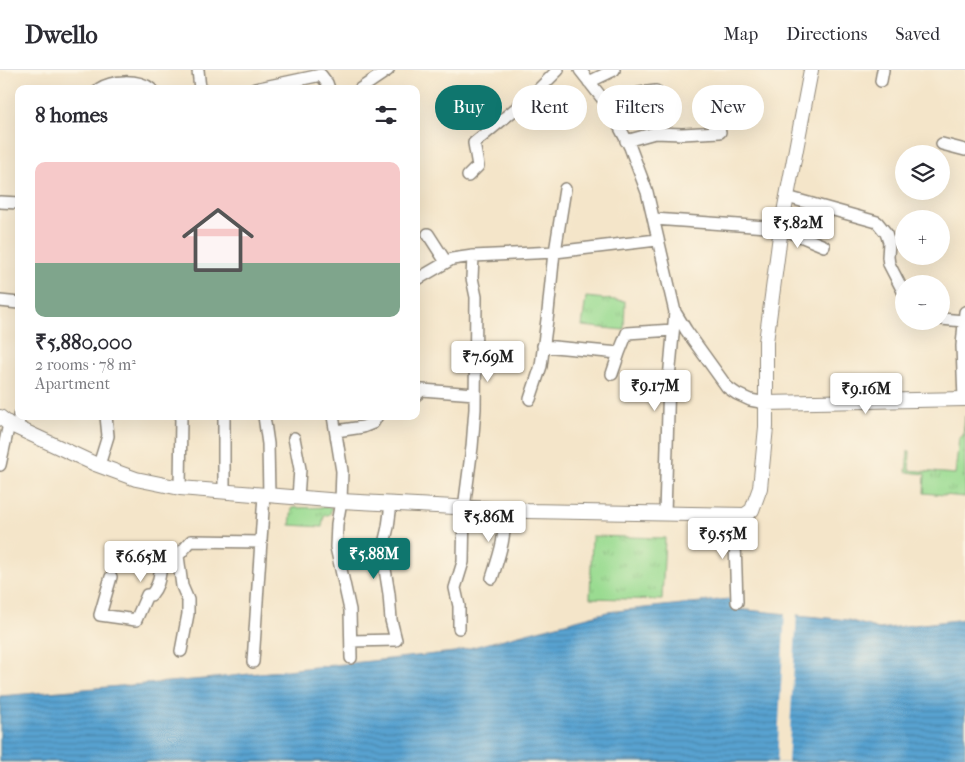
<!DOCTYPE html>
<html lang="en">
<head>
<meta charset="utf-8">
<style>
  :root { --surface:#fff; --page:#f7f7f7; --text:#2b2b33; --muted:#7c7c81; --line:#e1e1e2; --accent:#0f766e }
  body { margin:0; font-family:"IM FELL French Canon",serif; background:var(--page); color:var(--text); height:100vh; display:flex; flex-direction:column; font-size:19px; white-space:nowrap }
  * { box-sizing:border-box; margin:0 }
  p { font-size:16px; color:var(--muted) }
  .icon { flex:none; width:28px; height:28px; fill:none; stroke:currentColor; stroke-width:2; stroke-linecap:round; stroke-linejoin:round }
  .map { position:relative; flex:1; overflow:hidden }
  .drawer { position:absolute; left:15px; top:15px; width:405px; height:335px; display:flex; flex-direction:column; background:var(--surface); border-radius:10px; box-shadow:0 5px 20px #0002 }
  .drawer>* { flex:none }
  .top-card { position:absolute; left:435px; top:15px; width:455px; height:45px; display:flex; gap:10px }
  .buttons { position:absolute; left:895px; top:75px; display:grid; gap:10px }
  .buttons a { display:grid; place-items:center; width:55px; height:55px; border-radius:50%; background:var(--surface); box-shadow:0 5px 20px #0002; font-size:25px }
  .price { position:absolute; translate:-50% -42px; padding:0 11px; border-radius:5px; background:#fff; color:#222; font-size:16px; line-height:32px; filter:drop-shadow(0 1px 2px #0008) }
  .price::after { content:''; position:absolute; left:50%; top:30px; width:15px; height:11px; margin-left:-8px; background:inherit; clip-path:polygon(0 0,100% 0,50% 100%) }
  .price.on { background:var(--accent); color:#fff }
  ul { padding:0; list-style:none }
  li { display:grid; align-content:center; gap:10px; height:265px; padding:0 20px }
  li+li { border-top:1px solid var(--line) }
  li span { display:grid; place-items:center; height:155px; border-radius:10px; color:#555 }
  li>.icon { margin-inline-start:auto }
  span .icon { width:90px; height:90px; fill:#fffc; stroke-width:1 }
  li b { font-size:21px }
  h2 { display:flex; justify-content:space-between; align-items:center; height:60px; padding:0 20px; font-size:21px }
  .chip { padding:0 18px; border-radius:22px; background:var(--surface); box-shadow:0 5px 20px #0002; font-size:18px; line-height:45px }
  .chip.on { background:var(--accent); color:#fff }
  header { display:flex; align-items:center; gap:30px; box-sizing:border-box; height:70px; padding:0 25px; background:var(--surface); border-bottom:1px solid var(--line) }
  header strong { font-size:24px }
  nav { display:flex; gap:28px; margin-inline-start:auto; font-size:18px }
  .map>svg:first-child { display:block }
</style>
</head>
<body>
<header>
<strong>Dwello</strong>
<nav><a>Map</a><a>Directions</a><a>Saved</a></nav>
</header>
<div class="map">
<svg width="965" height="692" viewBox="0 0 965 692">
  <defs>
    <pattern id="grass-tufts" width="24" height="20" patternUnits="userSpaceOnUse" patternTransform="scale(1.25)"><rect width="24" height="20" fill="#9adb91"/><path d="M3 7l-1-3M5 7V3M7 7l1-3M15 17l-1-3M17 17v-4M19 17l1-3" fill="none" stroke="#85bc7d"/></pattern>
    <pattern id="water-rules" width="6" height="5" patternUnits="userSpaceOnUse" patternTransform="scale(1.25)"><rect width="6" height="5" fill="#58a2d0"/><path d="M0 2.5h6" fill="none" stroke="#4984a9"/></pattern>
  </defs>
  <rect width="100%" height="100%" fill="#fcf5e5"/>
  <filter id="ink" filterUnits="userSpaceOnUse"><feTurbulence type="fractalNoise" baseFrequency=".02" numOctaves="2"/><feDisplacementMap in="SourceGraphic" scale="10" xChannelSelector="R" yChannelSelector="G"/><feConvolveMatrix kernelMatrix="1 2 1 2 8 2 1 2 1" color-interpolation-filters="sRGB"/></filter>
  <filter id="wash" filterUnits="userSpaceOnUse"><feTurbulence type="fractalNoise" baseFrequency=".0096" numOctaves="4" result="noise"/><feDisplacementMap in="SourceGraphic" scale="20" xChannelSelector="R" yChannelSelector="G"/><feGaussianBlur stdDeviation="1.12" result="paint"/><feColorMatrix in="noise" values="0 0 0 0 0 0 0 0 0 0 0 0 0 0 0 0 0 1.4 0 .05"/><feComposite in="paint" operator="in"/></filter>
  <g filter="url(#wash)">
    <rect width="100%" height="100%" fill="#f4e5c9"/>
    <path fill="url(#grass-tufts)" stroke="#62835e" d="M586 227 625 231 624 260 582 256Z
      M965 346V427L924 423 925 404 906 402 908 381H910L909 400 955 404 959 368 963 366Z
      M332 437 330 444 324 446 322 457 290 455 292 438Z
      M592 466 665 468 662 530 590 528Z"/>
    <path fill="url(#water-rules)" stroke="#42667e" d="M729 529 737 539 848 550 879 559 965 549V692H0V626L204 609 454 582 607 542Z"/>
    <path fill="#f4e5c9" d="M785 541 797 542 788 692H777Z"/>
  </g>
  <g filter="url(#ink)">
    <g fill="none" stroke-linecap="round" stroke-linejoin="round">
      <defs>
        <path id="minor" d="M198 0 200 19
          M580 0 609 37 630 77 647 122 675 242 686 260 727 317 737 324 750 330 766 333
          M881 11 883 0
          M589 12 614 0
          M99 19C112 10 138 9 151 19
          M255 19 321 5 327 13 329 19
          M360 19 388 0
          M609 37 639 23 656 21
          M626 71 655 63 682 64 720 62
          M942 74 965 80
          M468 106 478 96 474 73 537 21 558 0
          M787 127 877 152 886 163 889 172 888 187 889 194 904 223
          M0 132 19 133
          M654 149 781 158 824 176
          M428 164 446 192
          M555 182 565 119
          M416 210 452 189 473 186 555 182 657 170
          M0 231 19 233
          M941 249 964 251
          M543 276 619 283 627 263 673 260
          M612 304 619 283
          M416 325 422 320 475 324
          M530 329 541 296 548 242 554 182
          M964 329 962 276 965 242
          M224 346V422
          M264 346 268 374 269 426
          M333 346 342 401 341 431 337 454 336 477 350 540 351 588
          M18 358 19 346
          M336 361 363 357 373 353 377 346
          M294 368 300 399 298 428
          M0 395 9 354
          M99 395 108 366 106 346
          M180 418 181 346
          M665 443 669 309 675 242
          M731 446 735 473 737 532
          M111 507 100 545 136 550 147 525H151C163 510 157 503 164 490L178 489
          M492 508C499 486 507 464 504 440
          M459 558V536L455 518 463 492 464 438 472 377 475 339 476 227 472 208 473 186
          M351 571 396 570 391 550 389 524 385 499 384 474 388 457 391 434
          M181 581 188 544V530L182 516 178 486 191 471 261 472
          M253 592 264 425"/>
        <path id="major" d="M766 333 965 329
          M0 347 9 354 95 394 136 409 180 418 341 431 528 441 745 445 752 440 760 418 766 357V272L781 158 811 0"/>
      </defs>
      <use href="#minor" stroke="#90887a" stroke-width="14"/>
      <use href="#major" stroke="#90887a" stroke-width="16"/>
      <use href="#minor" stroke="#fff" stroke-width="11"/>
      <use href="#major" stroke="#fff" stroke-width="14"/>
    </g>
  </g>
</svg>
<div class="buttons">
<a><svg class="icon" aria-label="layers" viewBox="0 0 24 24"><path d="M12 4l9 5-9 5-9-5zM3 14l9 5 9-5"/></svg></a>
<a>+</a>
<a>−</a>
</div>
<b class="price" style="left:798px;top:179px">₹5.82M</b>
<b class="price" style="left:488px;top:313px">₹7.69M</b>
<b class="price" style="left:655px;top:342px">₹9.17M</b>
<b class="price" style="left:866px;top:345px">₹9.16M</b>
<b class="price" style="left:489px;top:473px">₹5.86M</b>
<b class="price" style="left:723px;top:490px">₹9.55M</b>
<b class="price on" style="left:374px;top:510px">₹5.88M</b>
<b class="price" style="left:141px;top:513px">₹6.65M</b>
<div class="top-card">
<a class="chip on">Buy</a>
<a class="chip">Rent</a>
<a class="chip">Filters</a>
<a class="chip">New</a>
</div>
<section class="drawer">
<h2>8 homes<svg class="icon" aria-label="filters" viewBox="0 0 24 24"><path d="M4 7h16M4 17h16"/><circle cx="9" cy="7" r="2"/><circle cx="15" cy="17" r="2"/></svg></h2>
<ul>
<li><span style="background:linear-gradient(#f6c9c9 65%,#7fa58c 0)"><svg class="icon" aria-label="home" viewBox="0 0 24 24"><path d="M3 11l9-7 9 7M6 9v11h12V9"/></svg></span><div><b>₹5,880,000</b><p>2 rooms · 78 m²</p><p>Apartment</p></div></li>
</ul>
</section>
</div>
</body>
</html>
